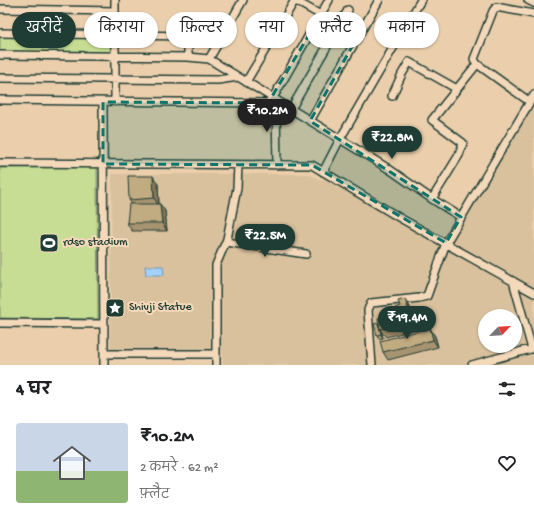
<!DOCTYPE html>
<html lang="hi">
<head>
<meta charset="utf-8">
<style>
  :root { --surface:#fff; --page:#f2f2f2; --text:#202124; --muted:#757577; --accent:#1f3d34 }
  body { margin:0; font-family:"Gochi Hand","Playpen Sans Deva",sans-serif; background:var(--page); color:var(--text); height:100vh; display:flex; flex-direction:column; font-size:15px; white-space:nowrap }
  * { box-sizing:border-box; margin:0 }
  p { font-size:13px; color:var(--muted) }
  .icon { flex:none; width:22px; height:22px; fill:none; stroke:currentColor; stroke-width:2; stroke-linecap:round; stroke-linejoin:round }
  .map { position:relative; height:365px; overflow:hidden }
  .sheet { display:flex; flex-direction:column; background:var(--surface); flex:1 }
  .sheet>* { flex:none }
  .top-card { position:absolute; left:12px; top:12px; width:510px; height:36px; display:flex; gap:8px }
  .needle { width:26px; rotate:65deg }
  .controls { position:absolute; left:478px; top:309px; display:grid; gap:8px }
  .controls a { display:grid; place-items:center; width:44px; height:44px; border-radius:50%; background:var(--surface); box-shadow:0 1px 3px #0004; font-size:20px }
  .price { position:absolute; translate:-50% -34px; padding:0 9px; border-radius:14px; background:var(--accent); color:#fff; font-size:13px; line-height:26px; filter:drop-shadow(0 1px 2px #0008) }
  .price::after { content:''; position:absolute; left:50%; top:24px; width:12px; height:9px; margin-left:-6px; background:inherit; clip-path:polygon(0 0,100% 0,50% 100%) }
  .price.selected { background:#222; color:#fff }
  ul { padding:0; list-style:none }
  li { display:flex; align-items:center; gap:12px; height:100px; padding:0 16px }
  li span { display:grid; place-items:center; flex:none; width:112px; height:80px; border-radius:4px; color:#555 }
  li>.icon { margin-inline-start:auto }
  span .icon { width:48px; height:48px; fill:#fffc; stroke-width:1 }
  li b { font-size:17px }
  h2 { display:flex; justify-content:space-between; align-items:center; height:48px; padding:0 16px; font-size:17px }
  .pill { padding:0 14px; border-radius:18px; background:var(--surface); box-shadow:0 1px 3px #0004; font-size:14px; line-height:36px }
  .pill.selected { background:var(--accent); color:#fff }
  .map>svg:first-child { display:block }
</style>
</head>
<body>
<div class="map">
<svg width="534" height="365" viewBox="0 0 534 365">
  <rect width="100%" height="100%" fill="#ebcfac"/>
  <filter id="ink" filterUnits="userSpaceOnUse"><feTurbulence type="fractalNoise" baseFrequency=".025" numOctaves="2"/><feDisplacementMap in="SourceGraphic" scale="8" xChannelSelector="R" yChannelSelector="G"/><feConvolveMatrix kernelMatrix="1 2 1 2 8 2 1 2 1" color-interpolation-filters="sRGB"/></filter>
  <g filter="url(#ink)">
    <path fill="#dac19d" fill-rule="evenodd" d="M534 103V365H223L222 350 110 349 112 174H308L322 180 348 140 461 224ZM485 316H515V346H485Z"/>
    <path fill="#c6dd93" stroke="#728d64" d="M0 36 112 37 110 54 0 52Z
      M97 167 98 319 0 318V168Z"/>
    <path fill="#a3d1ff" stroke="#6e96ae" d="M145 266H163L164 275H146Z"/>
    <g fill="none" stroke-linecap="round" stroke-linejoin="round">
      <defs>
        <path id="minor" d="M294 0 358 36
          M528 0 534 3
          M0 9 115 11
          M0 33 188 36V57
          M0 55 188 57 209 59 389 169 432 199
          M209 59 243 0
          M477 64 474 59 493 11 496 7 534 14
          M0 78 218 80 238 77
          M246 82 295 0
          M392 96 402 74 409 62 457 89
          M273 98 276 107 277 165
          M0 100 268 103 273 98 329 0
          M103 102 104 365
          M115 102V0
          M291 109 348 10
          M310 121 379 0
          M0 163 312 165 400 218 534 293
          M323 172 340 139 421 0
          M461 217 432 199 459 155 463 143 432 120 477 64 530 102
          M226 242 306 254
          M513 281 532 349
          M0 323 104 324
          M104 354H216
          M216 365V265L227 239 237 188 238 165
          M372 365 368 310 371 303 419 298 427 296 446 243 534 95
          M472 365 534 348"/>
      </defs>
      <use href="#minor" stroke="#1f3d34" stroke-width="10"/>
      <use href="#minor" stroke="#f4d8ba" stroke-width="7"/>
    </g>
    <path fill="#a6936f" stroke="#1f3d34" d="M158 184 159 204 165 211 167 231H132L127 223 132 204 129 200Z
      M409 305 412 313 415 318 418 329 386 337 381 331 383 338 379 339 377 335 378 323 379 326Z
      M435 336 438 347 388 360 383 352Z"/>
    <path fill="#87785a" stroke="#1f3d34" d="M153 176 158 184 159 206 154 198Z
      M160 204 165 211 167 231 162 223Z
      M405 299 409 305 412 313 415 318 418 329 413 321Z
      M378 323 380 327V329L381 331 383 338 381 334Z
      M430 328 435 336 438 347 433 340Z"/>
    <path fill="#c1ab81" stroke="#1f3d34" d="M128 176H153L154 198 129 200Z
      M129 204H160L162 223H127Z
      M405 299 409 311 397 314 395 308 400 306 398 301Z
      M410 310 413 321 380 329 378 318Z
      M378 323 381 334 377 335 374 324Z
      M430 328 433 340 383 352 380 341Z"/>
  </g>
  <path fill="#0f766e" fill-opacity="0.2" stroke="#0f766e" stroke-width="3" stroke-dasharray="8 5" stroke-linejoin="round" d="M321 15 358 36 310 121 461 217 446 243 312 165 103 164V102L268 103Z"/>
  <defs>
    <symbol id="stadium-square" viewBox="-11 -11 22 22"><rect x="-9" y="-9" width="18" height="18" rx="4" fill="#1f3d34" stroke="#f4d8ba"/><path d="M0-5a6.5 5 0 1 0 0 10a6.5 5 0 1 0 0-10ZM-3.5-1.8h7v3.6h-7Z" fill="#fff"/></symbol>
    <symbol id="sight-square" viewBox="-11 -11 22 22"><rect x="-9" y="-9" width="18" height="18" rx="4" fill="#1f3d34" stroke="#f4d8ba"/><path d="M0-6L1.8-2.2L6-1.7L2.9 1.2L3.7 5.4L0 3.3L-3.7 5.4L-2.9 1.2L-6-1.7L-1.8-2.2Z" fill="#fff"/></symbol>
  </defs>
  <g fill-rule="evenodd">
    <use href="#stadium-square" x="38" y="232" width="22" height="22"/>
    <use href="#sight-square" x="104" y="297" width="22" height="22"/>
  </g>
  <g text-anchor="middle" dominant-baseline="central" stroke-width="4" stroke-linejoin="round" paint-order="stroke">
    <g font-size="12" fill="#1f3d34" stroke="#f4d8ba" text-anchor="start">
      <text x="63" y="243">rdso stadium</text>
      <text x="129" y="308">Shivji Statue</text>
    </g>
  </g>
</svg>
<div class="controls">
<a><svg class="needle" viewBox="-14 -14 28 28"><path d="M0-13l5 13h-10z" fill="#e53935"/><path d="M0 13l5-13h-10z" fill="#757577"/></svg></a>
</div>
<b class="price selected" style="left:267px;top:133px">₹10.2M</b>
<b class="price" style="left:392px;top:160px">₹22.8M</b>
<b class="price" style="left:265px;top:258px">₹22.5M</b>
<b class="price" style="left:407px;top:340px">₹19.4M</b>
<div class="top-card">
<a class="pill selected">खरीदें</a>
<a class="pill">किराया</a>
<a class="pill">फ़िल्टर</a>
<a class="pill">नया</a>
<a class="pill">फ़्लैट</a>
<a class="pill">मकान</a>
</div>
</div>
<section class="sheet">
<h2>4 घर<svg class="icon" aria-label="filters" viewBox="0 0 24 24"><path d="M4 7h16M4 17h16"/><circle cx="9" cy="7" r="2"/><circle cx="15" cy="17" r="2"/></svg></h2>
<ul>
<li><span style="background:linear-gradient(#c9d6e8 60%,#8fb573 0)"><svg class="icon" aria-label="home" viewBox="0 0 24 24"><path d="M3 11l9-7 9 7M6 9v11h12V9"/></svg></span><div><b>₹10.2M</b><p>2 कमरे · 62 m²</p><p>फ़्लैट</p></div><svg class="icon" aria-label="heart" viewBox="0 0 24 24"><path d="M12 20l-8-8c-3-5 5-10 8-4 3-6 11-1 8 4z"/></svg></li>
</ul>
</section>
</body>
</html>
